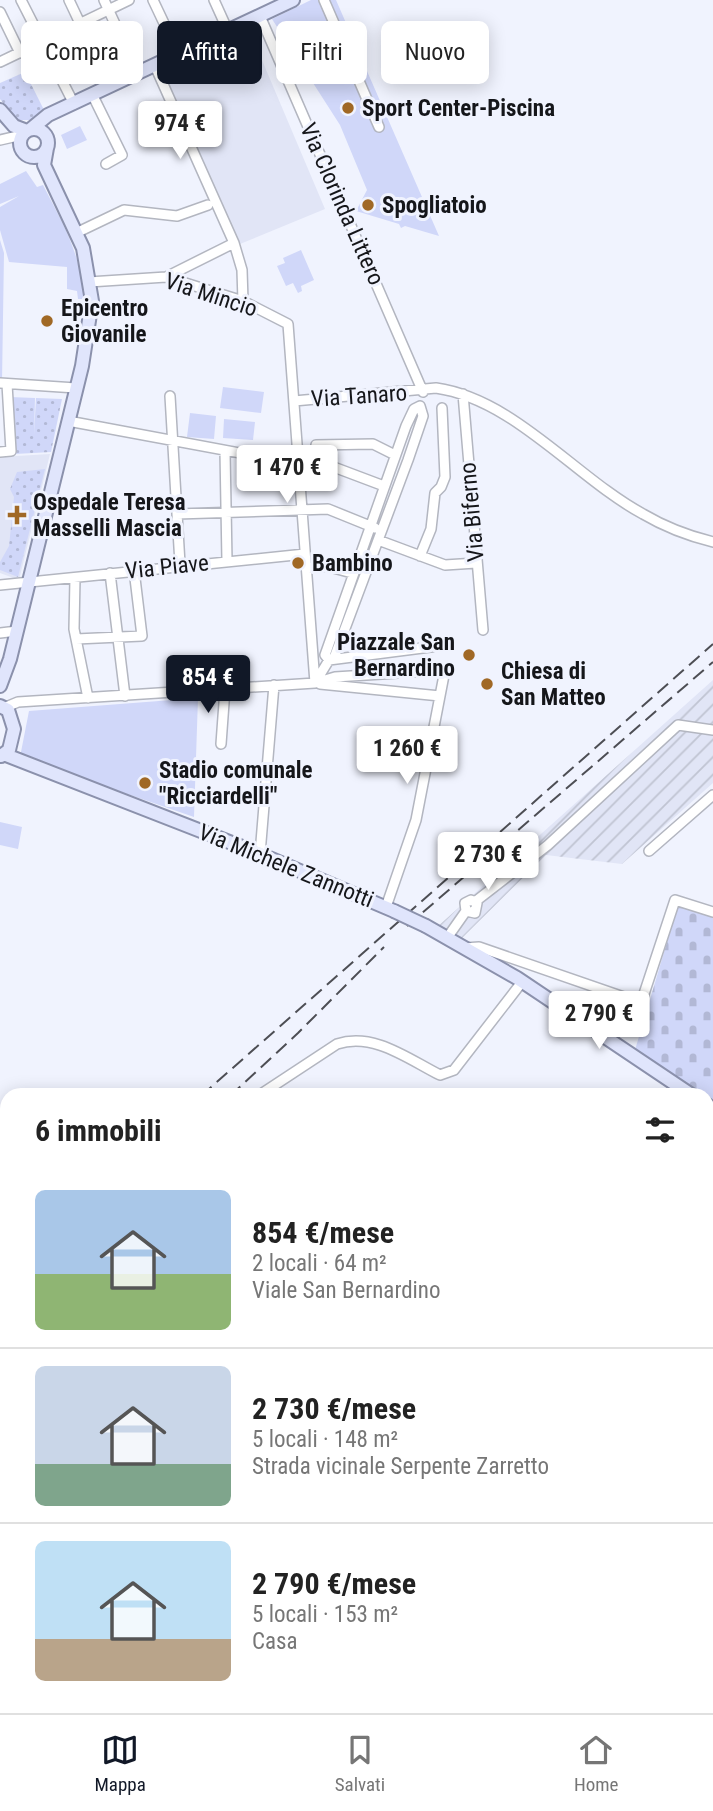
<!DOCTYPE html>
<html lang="it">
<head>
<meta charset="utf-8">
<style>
  :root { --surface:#fff; --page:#f2f2f2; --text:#222; --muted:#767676; --line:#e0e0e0; --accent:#111827 }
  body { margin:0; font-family:"Roboto Condensed",sans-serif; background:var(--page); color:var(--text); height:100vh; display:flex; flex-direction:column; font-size:26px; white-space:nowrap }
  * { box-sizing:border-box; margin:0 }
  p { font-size:23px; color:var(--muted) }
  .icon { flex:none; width:38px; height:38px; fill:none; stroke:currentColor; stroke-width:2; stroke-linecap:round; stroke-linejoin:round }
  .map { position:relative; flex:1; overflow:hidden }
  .details { position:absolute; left:0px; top:1088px; width:714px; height:625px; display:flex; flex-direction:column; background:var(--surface); border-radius:21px 21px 0 0; box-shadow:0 4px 18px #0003 }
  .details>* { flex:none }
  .guide { position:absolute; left:21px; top:21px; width:672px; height:63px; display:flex; gap:14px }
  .price { position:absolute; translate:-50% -60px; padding:0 16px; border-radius:7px; background:#fff; color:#222; font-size:23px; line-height:46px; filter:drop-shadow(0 2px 4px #0008) }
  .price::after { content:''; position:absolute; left:50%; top:42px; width:21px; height:16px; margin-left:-10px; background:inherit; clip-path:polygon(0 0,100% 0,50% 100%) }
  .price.current { background:var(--accent); color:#fff }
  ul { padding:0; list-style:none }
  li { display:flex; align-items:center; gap:21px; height:175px; padding:0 35px }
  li+li { border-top:2px solid var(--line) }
  li span { display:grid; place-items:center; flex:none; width:196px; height:140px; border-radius:10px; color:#555 }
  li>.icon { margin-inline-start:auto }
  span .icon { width:84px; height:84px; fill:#fffc; stroke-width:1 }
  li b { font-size:30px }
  h2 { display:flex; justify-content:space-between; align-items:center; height:84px; padding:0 35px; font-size:30px }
  .chip { padding:0 24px; border-radius:10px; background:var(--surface); box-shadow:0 4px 18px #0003; font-size:24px; line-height:63px }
  .chip.current { background:var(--accent); color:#fff }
  .menu { display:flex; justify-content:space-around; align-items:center; height:98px; border-top:2px solid var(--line); background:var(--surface); font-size:19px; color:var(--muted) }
  .menu a { display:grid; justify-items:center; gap:4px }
  .menu .current { color:var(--accent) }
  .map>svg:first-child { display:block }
</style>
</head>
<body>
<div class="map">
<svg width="713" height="1713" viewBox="0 0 713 1713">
  <defs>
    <pattern id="industrial-furrows" width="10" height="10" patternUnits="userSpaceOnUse" patternTransform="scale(1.75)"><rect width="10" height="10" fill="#e1e5f6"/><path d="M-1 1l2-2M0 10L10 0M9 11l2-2" fill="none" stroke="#c0c4d2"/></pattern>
    <pattern id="grass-dots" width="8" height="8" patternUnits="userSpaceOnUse" patternTransform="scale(1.75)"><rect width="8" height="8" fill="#d0d7f9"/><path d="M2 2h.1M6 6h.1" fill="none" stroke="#b2b8d5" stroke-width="1.8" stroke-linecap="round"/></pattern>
    <pattern id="cemetery-stones" width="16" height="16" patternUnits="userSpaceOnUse" patternTransform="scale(1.75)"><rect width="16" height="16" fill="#d0d7f9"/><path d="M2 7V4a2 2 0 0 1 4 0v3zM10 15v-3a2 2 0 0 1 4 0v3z" fill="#b2b8d5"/></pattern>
  </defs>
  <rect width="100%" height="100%" fill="#f0f3fe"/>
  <path fill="#e1e5f6" d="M253 39 325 209 240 244 167 79Z
    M50 454 19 580 0 573V457Z"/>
  <path fill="url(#industrial-furrows)" d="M713 680V783L622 864 546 855 461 939 436 928Z"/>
  <path fill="url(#grass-dots)" d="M25 72 45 112 31 120H16L0 99V83Z
    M10 397 35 398 34 435 36 398 62 399 51 452 15 454Z
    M45 469 18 577 0 570V562L9 546 14 497 10 489 17 472Z"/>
  <path fill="url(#cemetery-stones)" d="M678 905 713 915V1102L635 1050Z"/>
  <path fill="#d0d7f9" d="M311 0H336L439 236 405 226 401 228 399 224 356 211 367 190 340 125 272 19Z
    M80 126 87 140 67 149 61 135Z
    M26 171 37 187 43 185C66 229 78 249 85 299H78L77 291 67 289V267L9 262 0 230V207L19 196 0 204V184Z
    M0 240 4 253 2 382H0Z
    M301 250 314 280 301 286 302 291 298 293 293 283 286 286 277 266 285 263 283 258Z
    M223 387 264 392 261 413 220 408Z
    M190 413 216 416 214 439 187 437Z
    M224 419 255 422 253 440 223 438Z
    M198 698 194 817 20 757 29 711Z
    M0 822 22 827 18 849 0 845Z"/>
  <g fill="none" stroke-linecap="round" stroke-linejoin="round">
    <defs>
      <path id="minor" d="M21 0 74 104
        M69 0 110 87
        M104 0 138 74
        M153 0 179 55
        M214 0 228 31
        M324 0 379 127
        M0 12 20 53
        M260 16 423 392
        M94 53 122 41
        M0 62 129 0
        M155 66 234 243 242 270 243 301
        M93 96 122 155 106 164
        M0 140 22 135
        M76 233 124 210 177 216 208 205
        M166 277 234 243
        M89 282 166 277 243 301 288 324 315 683
        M0 383 76 388
        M463 394 483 630
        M170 396 180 564
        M294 401 436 388C514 399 576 478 643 514 665 527 689 536 713 542
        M68 421 299 464
        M225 451 227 561
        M0 452 11 451 7 384
        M298 460H315L384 486
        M315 460 316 445 373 444 395 455
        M177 514 328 509 375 528
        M378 540 445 565 476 563
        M420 556 431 529 435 493 441 487 445 477 442 408
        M306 568 326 566 352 573
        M110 573 125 696
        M75 578 74 629 88 698
        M0 585 305 554
        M0 633 17 631
        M76 639 142 636 134 570
        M334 658 408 460 423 416 420 406 414 409 406 426 325 655 329 660 446 645
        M315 683 329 660
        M320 684 440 696
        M6 707 18 702 315 683 335 677 445 670 416 820 386 907
        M221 744 225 689
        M649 851 713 795
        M260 854 274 685
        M476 901 548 845 678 725 713 730
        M447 938 466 911 465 903 471 900 477 903 475 913 466 911
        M465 948 479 947 641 1003 675 900 713 912
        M258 1096 337 1044C374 1032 408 1059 440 1075L454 1070 522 982
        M0 1430 7 1419
        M688 1706 697 1713"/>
      <path id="major" d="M0 110 14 126 27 131
        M20 143a14 14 0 1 1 28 0a14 14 0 1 1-28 0Z
        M31 129 48 115 293 0
        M0 686 10 659 82 366 92 301 83 248 44 165 47 148
        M0 706 8 710 14 729 9 750 1 756
        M6 755 260 854 394 911
        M426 926 517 978 693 1096
        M707 1105 713 1109"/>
    </defs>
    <use href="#minor" stroke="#b3b6c0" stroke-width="12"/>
    <use href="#major" stroke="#8b91ac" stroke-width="16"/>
    <use href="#minor" stroke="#fff" stroke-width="9"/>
    <use href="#major" stroke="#e0e5fc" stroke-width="12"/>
    <path stroke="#4d4e54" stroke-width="2" stroke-dasharray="14 7" stroke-linecap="butt" d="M407 926 713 662
      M201 1096 713 644
      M230 1096 298 1033 384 947
      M0 1285 7 1279
      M0 1302 7 1296"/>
    <defs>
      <path id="major-bridge" d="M394 911 426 926"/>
    </defs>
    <use href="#major-bridge" stroke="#8b91ac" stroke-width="16" stroke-linecap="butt"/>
    <use href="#major-bridge" stroke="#e0e5fc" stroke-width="12"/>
  </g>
  <g fill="#a06825" stroke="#f0f3fe" stroke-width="2.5">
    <circle cx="348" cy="108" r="7"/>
    <circle cx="368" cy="205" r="7"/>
    <circle cx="47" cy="321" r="7"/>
    <path d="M13.5 504.5h7v7h7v7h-7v7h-7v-7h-7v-7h7z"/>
    <circle cx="298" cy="563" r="7"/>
    <circle cx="469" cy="655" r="7"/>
    <circle cx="487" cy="684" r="7"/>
    <circle cx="145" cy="783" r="7"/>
  </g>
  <g text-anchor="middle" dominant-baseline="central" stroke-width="6" stroke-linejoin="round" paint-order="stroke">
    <g font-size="23" font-weight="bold" fill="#15161a" stroke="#f0f3fe" text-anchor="start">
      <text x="362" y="108">Sport Center-Piscina</text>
      <text x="382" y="205">Spogliatoio</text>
      <text x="61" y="308">Epicentro<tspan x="61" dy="26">Giovanile</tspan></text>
      <text x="33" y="502">Ospedale Teresa<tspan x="33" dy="26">Masselli Mascia</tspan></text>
      <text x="312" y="563">Bambino</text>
      <text x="455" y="642" text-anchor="end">Piazzale San<tspan x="455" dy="26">Bernardino</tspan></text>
      <text x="501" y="671">Chiesa di<tspan x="501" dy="26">San Matteo</tspan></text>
      <text x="159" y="770">Stadio comunale<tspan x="159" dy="26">"Ricciardelli"</tspan></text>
    </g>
    <g font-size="23" fill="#15161a" stroke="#f0f3fe">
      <text transform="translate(342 204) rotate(66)">Via Clorinda Littero</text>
      <text transform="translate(211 295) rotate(18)">Via Mincio</text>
      <text transform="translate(359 396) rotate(-4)">Via Tanaro</text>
      <text transform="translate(472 512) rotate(-95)">Via Biferno</text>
      <text transform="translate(167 567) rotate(-6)">Via Piave</text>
      <text transform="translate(286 866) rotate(22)">Via Michele Zannotti</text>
    </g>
  </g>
</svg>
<b class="price" style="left:180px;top:161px">974 €</b>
<b class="price" style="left:287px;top:505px">1 470 €</b>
<b class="price current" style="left:208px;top:715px">854 €</b>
<b class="price" style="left:407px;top:786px">1 260 €</b>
<b class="price" style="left:488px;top:892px">2 730 €</b>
<b class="price" style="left:599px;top:1051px">2 790 €</b>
<div class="guide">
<a class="chip">Compra</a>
<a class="chip current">Affitta</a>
<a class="chip">Filtri</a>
<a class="chip">Nuovo</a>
</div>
<section class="details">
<h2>6 immobili<svg class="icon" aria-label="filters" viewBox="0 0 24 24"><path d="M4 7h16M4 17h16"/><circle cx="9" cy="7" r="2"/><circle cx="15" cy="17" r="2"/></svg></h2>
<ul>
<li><span style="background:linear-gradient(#a9c7e8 60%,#8fb573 0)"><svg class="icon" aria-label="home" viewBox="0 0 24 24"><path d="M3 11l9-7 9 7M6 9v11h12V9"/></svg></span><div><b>854 €/mese</b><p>2 locali · 64 m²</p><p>Viale San Bernardino</p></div></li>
<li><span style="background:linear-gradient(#c9d6e8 70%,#7fa58c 0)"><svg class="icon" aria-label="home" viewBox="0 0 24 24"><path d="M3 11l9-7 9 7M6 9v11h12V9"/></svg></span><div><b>2 730 €/mese</b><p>5 locali · 148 m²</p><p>Strada vicinale Serpente Zarretto</p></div></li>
<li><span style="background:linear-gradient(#bfe0f5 70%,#b9a48a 0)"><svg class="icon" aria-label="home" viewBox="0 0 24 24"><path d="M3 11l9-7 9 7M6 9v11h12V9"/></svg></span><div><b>2 790 €/mese</b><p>5 locali · 153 m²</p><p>Casa</p></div></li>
</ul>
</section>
</div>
<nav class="menu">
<a class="current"><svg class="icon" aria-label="map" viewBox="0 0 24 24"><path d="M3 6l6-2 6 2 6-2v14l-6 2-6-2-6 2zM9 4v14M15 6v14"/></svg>Mappa</a>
<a><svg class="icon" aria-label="saved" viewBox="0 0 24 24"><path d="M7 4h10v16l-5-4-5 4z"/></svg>Salvati</a>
<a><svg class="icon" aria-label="home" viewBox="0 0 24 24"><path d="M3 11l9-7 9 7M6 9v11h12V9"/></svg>Home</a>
</nav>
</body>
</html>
